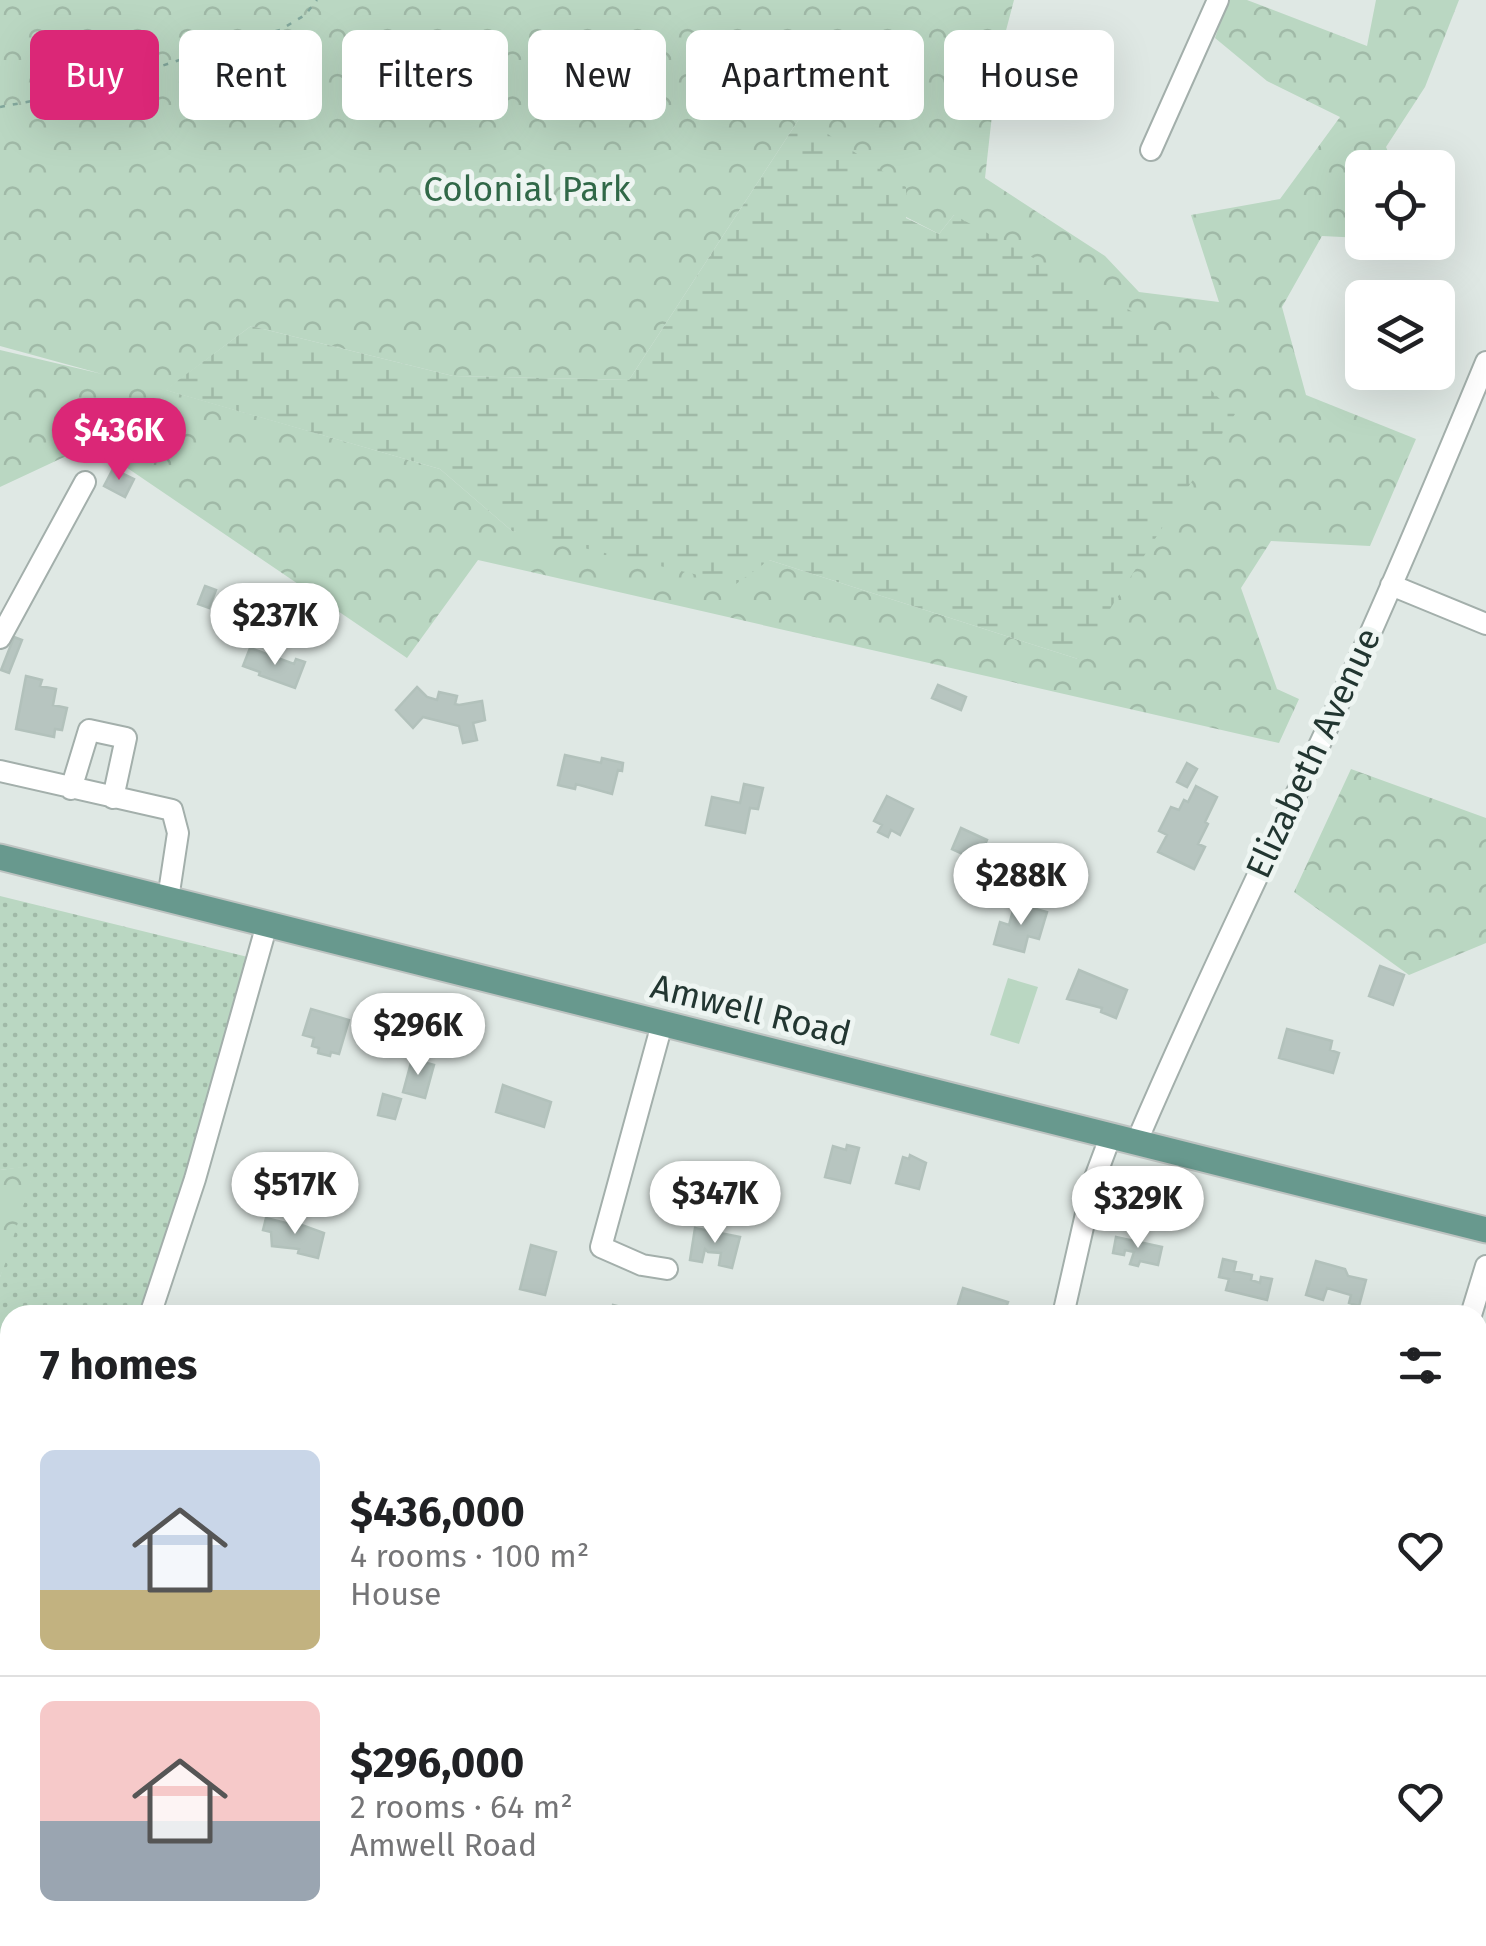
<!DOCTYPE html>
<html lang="en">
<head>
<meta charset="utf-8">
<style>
  :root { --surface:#fff; --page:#f6f6f6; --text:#202124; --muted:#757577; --line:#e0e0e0; --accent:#db2777 }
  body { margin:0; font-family:"Fira Sans",sans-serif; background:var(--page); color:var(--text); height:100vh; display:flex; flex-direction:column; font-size:38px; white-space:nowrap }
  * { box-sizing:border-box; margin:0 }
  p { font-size:32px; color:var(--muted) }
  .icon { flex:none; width:55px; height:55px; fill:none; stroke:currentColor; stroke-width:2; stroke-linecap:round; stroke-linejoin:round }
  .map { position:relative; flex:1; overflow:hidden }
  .drawer { position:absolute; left:0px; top:1305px; width:1488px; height:642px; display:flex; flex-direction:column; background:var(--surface); border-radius:30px 30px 0 0; box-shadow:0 10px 40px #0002 }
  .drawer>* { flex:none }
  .top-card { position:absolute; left:30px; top:30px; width:1428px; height:90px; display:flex; gap:20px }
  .fabs { position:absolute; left:1345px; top:150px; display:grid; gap:20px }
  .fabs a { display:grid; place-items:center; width:110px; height:110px; border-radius:15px; background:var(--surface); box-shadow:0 10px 40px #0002; font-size:50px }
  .price { position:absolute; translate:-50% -85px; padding:0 22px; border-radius:35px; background:#fff; color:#222; font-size:32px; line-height:65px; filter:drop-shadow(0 2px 5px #0008) }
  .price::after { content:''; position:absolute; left:50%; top:60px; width:30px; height:22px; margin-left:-15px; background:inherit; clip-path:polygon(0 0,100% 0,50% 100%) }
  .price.current { background:var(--accent); color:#fff }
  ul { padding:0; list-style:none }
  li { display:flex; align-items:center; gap:30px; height:250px; padding:0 40px }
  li+li { border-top:2px solid var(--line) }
  li span { display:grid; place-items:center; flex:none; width:280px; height:200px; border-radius:15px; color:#555 }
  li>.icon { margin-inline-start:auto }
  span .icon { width:120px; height:120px; fill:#fffc; stroke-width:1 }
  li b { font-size:42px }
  h2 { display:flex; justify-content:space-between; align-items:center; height:120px; padding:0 40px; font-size:42px }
  .tag { padding:0 35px; border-radius:15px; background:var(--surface); box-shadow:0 10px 40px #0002; font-size:35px; line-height:90px }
  .tag.current { background:var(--accent); color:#fff }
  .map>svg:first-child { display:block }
</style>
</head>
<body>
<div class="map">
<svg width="1486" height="1946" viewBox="0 0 1486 1946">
  <defs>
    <pattern id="grass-dots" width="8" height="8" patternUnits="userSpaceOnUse" patternTransform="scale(2.5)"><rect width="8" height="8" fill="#bad7c2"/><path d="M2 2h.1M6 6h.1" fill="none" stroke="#a0b9a7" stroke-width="1.8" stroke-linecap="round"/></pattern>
    <pattern id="forest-crowns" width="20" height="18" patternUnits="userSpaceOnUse" patternTransform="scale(2.5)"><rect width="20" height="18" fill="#bad7c2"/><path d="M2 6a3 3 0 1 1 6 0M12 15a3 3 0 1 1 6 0" fill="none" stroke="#a0b9a7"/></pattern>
    <pattern id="wetland-marsh" width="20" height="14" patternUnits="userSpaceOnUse" patternTransform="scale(2.5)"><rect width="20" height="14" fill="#bad7c2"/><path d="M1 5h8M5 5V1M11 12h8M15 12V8" fill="none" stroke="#a0b9a7"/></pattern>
  </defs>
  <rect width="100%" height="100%" fill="#dfe8e4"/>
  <path fill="url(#grass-dots)" d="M0 896 264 961 150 1315H10V1757L0 1752V1277L35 1166 0 1170Z
    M10 1830V1938H204L201 1946H0V1841Z
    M1478 1934 1486 1936V1946H1107V1938H1478Z"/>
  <path fill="url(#forest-crowns)" fill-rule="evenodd" d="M0 0H1014L998 61 985 178 1105 256 1139 292 1219 302 1191 215 1280 199 1340 117 1267 81 1215 38 1228 0H1247L1367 46 1376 0H1459L1425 87 1386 147 1395 167 1362 168V238L1322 236 1282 307 1306 395 1416 439 1370 546 1271 541 1241 588 1277 689 1299 699 1279 743 478 560 407 658 92 444 0 487V350L102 374 0 346ZM801 116 906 217 939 234 954 215 1078 659 769 560 512 531 440 469 166 390 251 326 453 376 629 380Z
    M1351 769 1486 818V943L1409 975 1294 892Z
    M36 1165 4 1267 0 1277V1170Z
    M1486 1418V1580L1478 1575V1433Z
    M0 1752 10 1757V1830L0 1841Z
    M204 1938H519L536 1946H201Z
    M560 1938H1107V1946H556Z"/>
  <path fill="url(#wetland-marsh)" d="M801 116 906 187V218L939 234 954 215 1131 311 1235 414 1078 659 769 560 736 584 512 531 440 469 165 390 251 326 453 376 629 380Z"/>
  <path fill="#bad7c2" d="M1008 978 1038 987 1019 1044 990 1035Z"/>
  <path fill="#b7c5c0" stroke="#b2c1bb" stroke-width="2.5" d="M113 469 134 479 125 497 104 486Z
    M205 586 216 590 209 608 198 604Z
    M14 637 22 640 9 673 1 670Z
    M250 648 294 664 296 659 305 662 295 688 259 675 260 672 243 666Z
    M26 676 42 680 40 686 56 689 53 705 67 708 62 730 55 729 54 737 16 729Z
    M938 685 966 697 961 710 932 698Z
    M417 687 427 697 437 700 439 692 457 696 455 704 459 705 482 701 485 720 473 723 477 740 463 743 459 726 423 717 413 728 396 710Z
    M565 755 601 763 602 758 623 763 622 771 618 770 612 794 576 784 575 789 558 785Z
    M1187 763 1197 769 1187 787 1177 782Z
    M744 784 763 788 758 809 750 808 745 833 706 825 712 797 740 803Z
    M1196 786 1217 797 1205 822 1208 824 1198 844 1205 847 1194 869 1158 852 1167 835 1159 831 1171 807 1179 810 1184 800 1188 802Z
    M887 796 913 809 900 835 891 830 888 837 878 832 882 825 874 821Z
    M961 828 987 840 978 861 952 849Z
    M1015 903 1047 912 1039 939 1028 936 1024 952 994 944 1000 922 1009 925Z
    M1380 966 1404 975 1393 1005 1369 996Z
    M1079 970 1127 990 1116 1018 1101 1012 1102 1008 1067 999Z
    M311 1009 349 1020 339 1054 331 1052 330 1056 318 1053 319 1048 312 1046 314 1038 303 1035Z
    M1287 1029 1332 1041 1330 1050 1339 1053 1333 1073 1279 1058Z
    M412 1059 434 1065 425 1098 403 1092Z
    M503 1085 551 1102 544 1127 496 1112Z
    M383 1094 401 1099 395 1119 378 1115Z
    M847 1145 859 1148 850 1183 825 1177 833 1146 846 1150Z
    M910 1155 926 1163 919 1189 896 1183 903 1157 909 1159Z
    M266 1218 290 1224 291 1221 324 1233 318 1258 298 1253 299 1249 272 1246 271 1232 263 1230Z
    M695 1228 740 1237 732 1268 719 1265 721 1253 708 1252 705 1249 702 1262 690 1260Z
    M1116 1237 1162 1247 1158 1265 1140 1261 1138 1266 1130 1264 1134 1252 1125 1250 1124 1255 1113 1253Z
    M531 1245 556 1252 545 1295 520 1289Z
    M1223 1259 1236 1262 1234 1271 1252 1275 1251 1280 1260 1283 1261 1277 1272 1279 1267 1300 1226 1290 1229 1279 1219 1277Z
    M1316 1261 1345 1269 1348 1276 1366 1280 1359 1306 1349 1303 1351 1295 1327 1288 1323 1300 1306 1295Z
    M963 1288 1008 1302 1003 1315H962L956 1311Z
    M613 1305 638 1311 636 1315H610Z"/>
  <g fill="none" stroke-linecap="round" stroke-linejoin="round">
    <defs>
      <path id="minor" d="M1151 150 1218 0
        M1391 585 1486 624
        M0 638 85 482
        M0 771 172 810 178 833 168 899
        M71 789 89 730 126 738 113 798
        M662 1024 601 1247 642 1265 667 1269
        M1137 1141C1196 1004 1261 869 1325 733 1382 611 1434 487 1486 362
        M150 1315 195 1179 267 924
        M1063 1315 1093 1183 1111 1135
        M1471 1315 1486 1266"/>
      <path id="major" d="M0 857 1486 1230"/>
    </defs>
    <use href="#minor" stroke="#a3afab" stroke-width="24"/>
    <use href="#major" stroke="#bdc3c1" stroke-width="29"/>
    <path stroke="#83a89d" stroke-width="2.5" stroke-dasharray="5 8" stroke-linecap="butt" d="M0 107 90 90 221 46 280 30 305 15 317 0"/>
    <use href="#minor" stroke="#fff" stroke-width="20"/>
    <use href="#major" stroke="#68998e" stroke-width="25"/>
  </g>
  <g text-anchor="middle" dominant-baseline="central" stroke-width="10" stroke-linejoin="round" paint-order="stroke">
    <g font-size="35" fill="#316848" stroke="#eef5f2">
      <text x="527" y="189">Colonial Park</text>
    </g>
    <g font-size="35" fill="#223631" stroke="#eef5f2">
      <text transform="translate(1313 753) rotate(-65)">Elizabeth Avenue</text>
      <text transform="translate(751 1010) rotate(14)">Amwell Road</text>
    </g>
  </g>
</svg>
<div class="fabs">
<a><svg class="icon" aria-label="locate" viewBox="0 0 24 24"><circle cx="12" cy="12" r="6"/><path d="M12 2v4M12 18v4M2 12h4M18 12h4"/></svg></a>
<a><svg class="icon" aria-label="layers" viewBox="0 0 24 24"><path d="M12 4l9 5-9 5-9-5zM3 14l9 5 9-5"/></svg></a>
</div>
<b class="price current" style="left:119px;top:483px">$436K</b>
<b class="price" style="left:275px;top:668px">$237K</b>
<b class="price" style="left:1021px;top:928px">$288K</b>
<b class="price" style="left:418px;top:1078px">$296K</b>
<b class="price" style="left:295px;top:1237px">$517K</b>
<b class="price" style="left:715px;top:1246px">$347K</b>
<b class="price" style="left:1138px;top:1251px">$329K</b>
<div class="top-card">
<a class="tag current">Buy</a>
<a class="tag">Rent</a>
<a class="tag">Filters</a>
<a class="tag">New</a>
<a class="tag">Apartment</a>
<a class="tag">House</a>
</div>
<section class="drawer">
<h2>7 homes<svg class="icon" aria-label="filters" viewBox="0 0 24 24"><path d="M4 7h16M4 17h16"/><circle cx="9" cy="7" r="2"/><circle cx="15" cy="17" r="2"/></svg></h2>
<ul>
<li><span style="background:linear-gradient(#c9d6e8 70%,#c2b280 0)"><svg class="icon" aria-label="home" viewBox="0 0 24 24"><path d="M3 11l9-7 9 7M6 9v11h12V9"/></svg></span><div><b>$436,000</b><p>4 rooms · 100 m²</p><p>House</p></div><svg class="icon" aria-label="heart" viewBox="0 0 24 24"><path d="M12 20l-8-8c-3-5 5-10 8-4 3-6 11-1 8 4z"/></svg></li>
<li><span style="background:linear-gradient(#f6c9c9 60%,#9aa5b1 0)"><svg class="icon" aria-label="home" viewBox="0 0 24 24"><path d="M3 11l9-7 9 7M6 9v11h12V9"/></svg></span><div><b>$296,000</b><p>2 rooms · 64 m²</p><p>Amwell Road</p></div><svg class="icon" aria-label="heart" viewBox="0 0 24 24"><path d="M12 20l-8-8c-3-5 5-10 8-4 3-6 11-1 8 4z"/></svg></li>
</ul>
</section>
</div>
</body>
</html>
